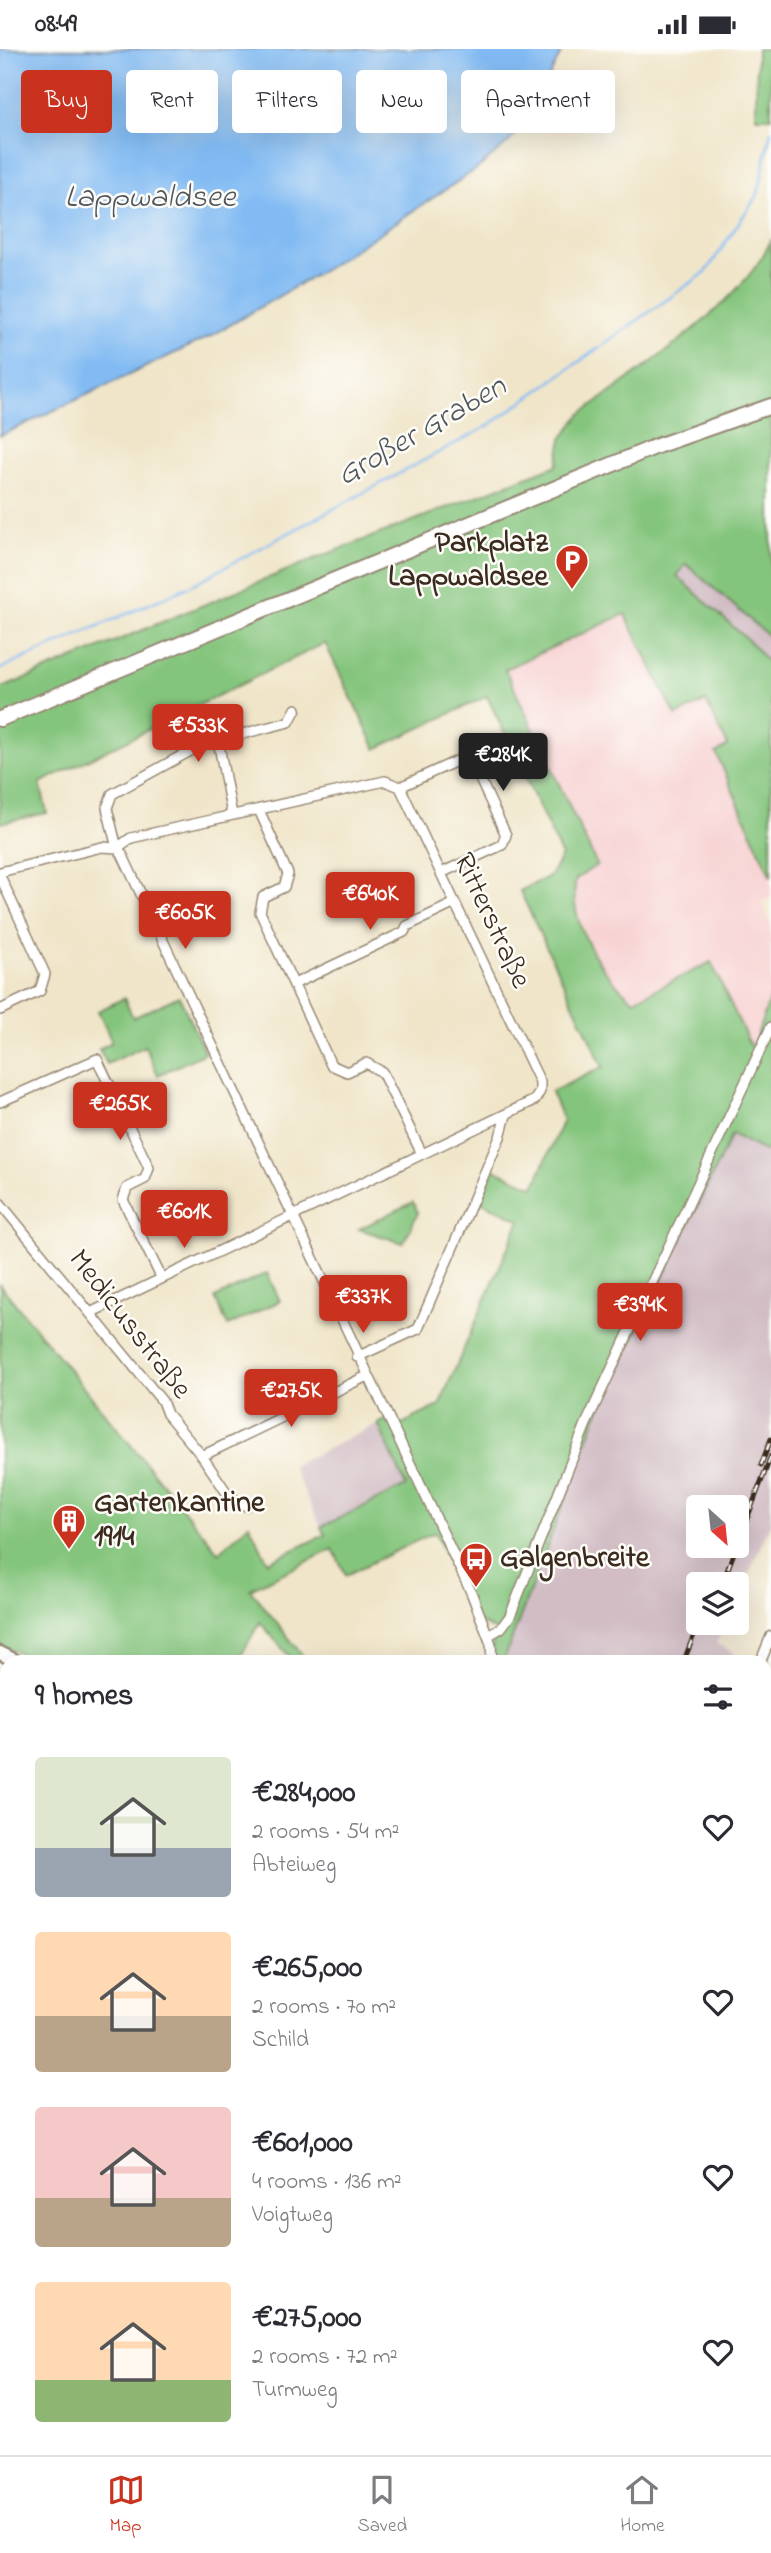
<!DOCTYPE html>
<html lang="en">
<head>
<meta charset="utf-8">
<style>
  :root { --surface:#fff; --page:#f7f7f7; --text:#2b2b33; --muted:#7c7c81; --line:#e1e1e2; --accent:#c8321e }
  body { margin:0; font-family:"Indie Flower",sans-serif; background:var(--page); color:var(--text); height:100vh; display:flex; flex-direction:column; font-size:26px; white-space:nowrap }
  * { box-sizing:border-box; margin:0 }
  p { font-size:23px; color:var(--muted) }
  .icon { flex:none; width:38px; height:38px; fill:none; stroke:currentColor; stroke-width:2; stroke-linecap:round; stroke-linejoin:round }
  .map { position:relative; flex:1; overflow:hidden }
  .details { position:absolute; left:0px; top:1606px; width:772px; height:800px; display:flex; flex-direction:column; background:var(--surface); border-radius:21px 21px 0 0; box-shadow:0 7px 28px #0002 }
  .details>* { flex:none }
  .hud { position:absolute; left:21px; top:21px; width:730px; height:63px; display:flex; gap:14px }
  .needle { width:46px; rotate:153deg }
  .controls { position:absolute; left:686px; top:1446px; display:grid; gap:14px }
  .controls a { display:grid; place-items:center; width:63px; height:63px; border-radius:7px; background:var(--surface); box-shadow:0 7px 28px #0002; font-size:35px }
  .price { position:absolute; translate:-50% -60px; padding:0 16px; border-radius:7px; background:var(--accent); color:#fff; font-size:23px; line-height:46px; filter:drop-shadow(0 2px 4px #0008) }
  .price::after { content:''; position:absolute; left:50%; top:42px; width:21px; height:16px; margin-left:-10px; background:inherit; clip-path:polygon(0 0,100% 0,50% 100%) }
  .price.selected { background:#222; color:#fff }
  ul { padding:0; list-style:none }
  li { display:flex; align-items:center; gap:21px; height:175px; padding:0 35px }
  li span { display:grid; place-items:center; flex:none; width:196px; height:140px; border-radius:7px; color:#555 }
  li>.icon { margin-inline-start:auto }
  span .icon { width:84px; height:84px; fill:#fffc; stroke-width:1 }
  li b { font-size:30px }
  h2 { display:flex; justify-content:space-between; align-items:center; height:84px; padding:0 35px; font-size:30px }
  .tag { padding:0 24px; border-radius:7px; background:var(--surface); box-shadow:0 7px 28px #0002; font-size:24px; line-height:63px }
  .tag.selected { background:var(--accent); color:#fff }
  .status { display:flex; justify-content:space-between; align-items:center; height:49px; padding:0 35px; background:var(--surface); direction:ltr }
  .status svg { height:19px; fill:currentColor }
  .tabs { display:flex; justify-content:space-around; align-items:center; height:98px; border-top:2px solid var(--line); background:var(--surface); font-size:19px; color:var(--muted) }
  .tabs a { display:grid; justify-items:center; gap:4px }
  .tabs .selected { color:var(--accent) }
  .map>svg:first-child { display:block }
</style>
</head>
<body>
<div class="status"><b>08:49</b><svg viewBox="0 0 49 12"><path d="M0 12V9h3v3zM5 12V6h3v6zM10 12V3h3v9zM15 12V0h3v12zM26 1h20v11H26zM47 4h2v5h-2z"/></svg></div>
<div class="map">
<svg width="771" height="2406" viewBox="0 0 771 2406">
  <rect width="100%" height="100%" fill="#fdfcf7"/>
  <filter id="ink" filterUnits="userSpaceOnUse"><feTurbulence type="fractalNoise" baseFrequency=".0143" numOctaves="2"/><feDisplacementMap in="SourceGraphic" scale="14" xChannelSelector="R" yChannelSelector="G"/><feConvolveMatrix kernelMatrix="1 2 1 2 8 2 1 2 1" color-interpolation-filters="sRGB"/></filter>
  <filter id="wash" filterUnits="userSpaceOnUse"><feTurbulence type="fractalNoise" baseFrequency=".00686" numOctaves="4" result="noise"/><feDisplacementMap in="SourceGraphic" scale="28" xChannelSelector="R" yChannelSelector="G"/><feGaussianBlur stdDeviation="1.57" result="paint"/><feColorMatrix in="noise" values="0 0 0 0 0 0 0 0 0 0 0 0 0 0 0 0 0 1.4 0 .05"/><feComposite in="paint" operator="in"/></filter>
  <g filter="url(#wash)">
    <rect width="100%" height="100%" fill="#f0e5c9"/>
    <path fill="#f7cfd0" d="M625 565 676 666 705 652 728 698 716 704 771 828V848L761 853 771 875V946L752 1001 634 951 614 936 597 911 579 868 574 841 576 830 597 816 505 620Z
      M765 1788H771V1860L765 1829Z
      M7 2121V2258H0V2122Z
      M337 2399H655L652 2406H332Z"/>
    <path fill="#d2bdc5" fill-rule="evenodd" d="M685 514 771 589V617L750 593 677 527Z
      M732 1084 764 1102 771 1100V1474L737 1550V1535H698V1573H726L716 1595 735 1604 730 1613 503 1614 596 1368ZM698 1458H737V1496H698Z
      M378 1375 406 1437 321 1478 292 1417Z
      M0 2258H7V2399H52L50 2406H0Z
      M300 2399H337L332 2406H294Z"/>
    <path fill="#84c57d" stroke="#60784e" stroke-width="2" d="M757 0H771V68H756Z
      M771 190V589L686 515 677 527 750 593 771 617V828L716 704 728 697 706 652 676 667 625 565 505 620 597 816 576 830C567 872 602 927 634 951L711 913 752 1000 771 946V1100L764 1102 732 1085 596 1368 503 1613H487L497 1582 476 1572 435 1483 346 1526 333 1500 250 1540 308 1613H294L260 1573 237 1613H40L0 1596V1236L219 1504 249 1475 268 1513 325 1486 321 1478 406 1437 378 1375 395 1366 400 1376 439 1357 520 1171 480 1152 494 1120 534 1138 563 1071 551 1043 603 1018 520 842 550 827 562 807 487 647 376 700 325 594 40 734 47 764 0 774V640L312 511 557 416 562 390 580 366C633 325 748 252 771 190Z
      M179 947 205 1004 158 1026 145 997 107 1015 99 1000 112 993 98 962 124 949 133 969Z
      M413 1153 418 1164 403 1194 359 1180Z
      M267 1224 280 1252 228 1277 215 1249Z
      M771 1622V1668L765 1684V1631Z
      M771 2328V2366L765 2364V2331Z
      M590 2399H610L631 2406H593Z"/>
    <path fill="#82bbf3" stroke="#5e7288" stroke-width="2" d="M0 0H563L529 69 508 94 478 119 327 219 211 287 0 387Z"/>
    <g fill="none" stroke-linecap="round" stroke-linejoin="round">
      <path stroke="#82bbf3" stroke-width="2.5" d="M0 620 188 538 488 377 706 223 758 145 771 82"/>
    </g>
  </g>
  <g filter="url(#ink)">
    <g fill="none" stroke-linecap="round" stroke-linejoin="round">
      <defs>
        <path id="street" d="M218 691 232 766
          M400 738 461 710 473 715 506 786 502 796 441 824
          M259 761 288 825 284 838 263 848 260 863 331 1016 347 1023 366 1014 382 1023 422 1105
          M0 823 102 798 117 799 122 805 471 1543 491 1595 492 1614
          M0 827 45 925 40 942 0 961
          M294 935 404 883 407 877 455 854
          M0 1053 97 1010 149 1119 145 1130 127 1139 123 1151 161 1228
          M0 1154 162 1352 167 1365 202 1407 229 1447 246 1457
          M90 1264 535 1051 540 1042V1033L400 738 385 732 131 789 117 799 107 759 112 745 203 695 289 673 296 660
          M357 1308 418 1280 500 1088 506 1066
          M202 1407 367 1327
          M489 1586 501 1579 510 1567 586 1375 771 978
          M760 1614 771 1587
          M765 1782H771
          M0 1790 7 1794
          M765 1957 771 1958
          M0 1993 7 1997
          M765 2246H771
          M765 2271 771 2262
          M765 2373 771 2374
          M728 2399 738 2406
          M53 2406 56 2399
          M268 2406 274 2399
          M656 2406 658 2399"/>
        <path id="secondary" d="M0 1604 20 1614
          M765 1716 771 1701
          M765 1882 771 1915
          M765 2017 771 2012
          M0 2110 7 2109
          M459 2406 462 2399
          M478 2406 479 2399"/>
        <path id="primary" d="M0 670 657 397 771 357"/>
      </defs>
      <use href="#street" stroke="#968874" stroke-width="12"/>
      <use href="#secondary" stroke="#968874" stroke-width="16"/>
      <use href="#primary" stroke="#968874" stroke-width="18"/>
      <use href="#street" stroke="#fff" stroke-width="9"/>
      <use href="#secondary" stroke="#fff" stroke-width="12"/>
      <use href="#primary" stroke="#fff" stroke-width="14"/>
      <defs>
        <path id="rail" d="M761 1416 771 1390
          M722 1535 771 1407
          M683 1614 699 1573
          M324 2406 329 2399"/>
      </defs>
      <use href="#rail" stroke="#3b2a1e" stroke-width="5"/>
      <use href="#rail" stroke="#fdfcf7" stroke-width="2.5" stroke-dasharray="8" stroke-linecap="butt"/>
    </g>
  </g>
  <defs>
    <symbol id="parking-pin" viewBox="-11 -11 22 30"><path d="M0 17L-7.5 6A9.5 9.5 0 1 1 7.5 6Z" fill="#c8321e" stroke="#fdfcf7"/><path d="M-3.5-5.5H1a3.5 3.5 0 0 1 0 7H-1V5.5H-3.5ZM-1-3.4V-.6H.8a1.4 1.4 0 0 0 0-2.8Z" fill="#fff"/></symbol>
    <symbol id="building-pin" viewBox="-11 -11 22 30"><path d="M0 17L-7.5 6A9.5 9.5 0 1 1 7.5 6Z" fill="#c8321e" stroke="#fdfcf7"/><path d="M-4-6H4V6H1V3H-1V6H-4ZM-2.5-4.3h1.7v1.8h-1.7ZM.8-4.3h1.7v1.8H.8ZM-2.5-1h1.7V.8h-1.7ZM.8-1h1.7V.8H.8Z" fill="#fff"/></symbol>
    <symbol id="bus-pin" viewBox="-11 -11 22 30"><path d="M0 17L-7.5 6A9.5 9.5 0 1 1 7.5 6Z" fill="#c8321e" stroke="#fdfcf7"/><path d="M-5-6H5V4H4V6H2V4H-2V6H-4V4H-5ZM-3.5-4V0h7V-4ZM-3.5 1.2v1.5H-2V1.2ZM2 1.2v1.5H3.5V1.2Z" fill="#fff"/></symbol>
  </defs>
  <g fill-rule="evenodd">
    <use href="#parking-pin" x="553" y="493" width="38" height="52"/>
    <use href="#building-pin" x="50" y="1453" width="38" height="52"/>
    <use href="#bus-pin" x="457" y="1491" width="38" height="52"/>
  </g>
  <g text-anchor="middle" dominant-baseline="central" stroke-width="5" stroke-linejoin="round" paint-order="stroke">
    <g font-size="30" font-weight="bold" fill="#3b2a1e" stroke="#fdfcf7" text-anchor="start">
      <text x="548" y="495" text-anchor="end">Parkplatz<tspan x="548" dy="34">Lappwaldsee</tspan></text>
      <text x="94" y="1455">Gartenkantine<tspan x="94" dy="34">1914</tspan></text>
      <text x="500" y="1510">Galgenbreite</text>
    </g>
    <g font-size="30" fill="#3b2a1e" stroke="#fdfcf7">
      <text transform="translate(491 872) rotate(65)">Ritterstraße</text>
      <text transform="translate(129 1276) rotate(52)">Medicusstraße</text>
    </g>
    <g font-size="32" font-style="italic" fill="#50565e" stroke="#fdfcf7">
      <text x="150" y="149">Lappwaldsee</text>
      <text transform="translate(422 383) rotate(-30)">Großer Graben</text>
    </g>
  </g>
</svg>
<div class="controls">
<a><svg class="needle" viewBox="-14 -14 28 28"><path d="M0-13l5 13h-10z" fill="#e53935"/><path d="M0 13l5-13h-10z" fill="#7c7c81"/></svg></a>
<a><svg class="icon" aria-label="layers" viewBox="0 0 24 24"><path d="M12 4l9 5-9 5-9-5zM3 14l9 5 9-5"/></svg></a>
</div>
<b class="price" style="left:198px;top:715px">€533K</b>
<b class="price selected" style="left:503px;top:744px">€284K</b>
<b class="price" style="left:370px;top:883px">€640K</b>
<b class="price" style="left:185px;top:902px">€605K</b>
<b class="price" style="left:120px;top:1093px">€265K</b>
<b class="price" style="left:184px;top:1201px">€601K</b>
<b class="price" style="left:363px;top:1286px">€337K</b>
<b class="price" style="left:640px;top:1294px">€394K</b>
<b class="price" style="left:291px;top:1380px">€275K</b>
<div class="hud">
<a class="tag selected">Buy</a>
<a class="tag">Rent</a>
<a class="tag">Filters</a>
<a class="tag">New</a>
<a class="tag">Apartment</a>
</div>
<section class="details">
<h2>9 homes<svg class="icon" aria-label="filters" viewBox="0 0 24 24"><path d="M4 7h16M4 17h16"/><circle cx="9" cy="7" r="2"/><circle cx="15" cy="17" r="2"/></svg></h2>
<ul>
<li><span style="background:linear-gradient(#dfe7d0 65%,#9aa5b1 0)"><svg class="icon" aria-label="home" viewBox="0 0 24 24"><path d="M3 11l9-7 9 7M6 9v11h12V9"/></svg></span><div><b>€284,000</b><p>2 rooms · 54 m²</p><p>Abteiweg</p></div><svg class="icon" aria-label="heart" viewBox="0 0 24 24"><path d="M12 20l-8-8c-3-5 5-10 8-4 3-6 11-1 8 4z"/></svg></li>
<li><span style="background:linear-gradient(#ffd9b3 60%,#b9a48a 0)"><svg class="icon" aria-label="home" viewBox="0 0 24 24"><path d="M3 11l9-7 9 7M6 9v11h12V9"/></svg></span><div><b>€265,000</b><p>2 rooms · 70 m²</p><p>Schild</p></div><svg class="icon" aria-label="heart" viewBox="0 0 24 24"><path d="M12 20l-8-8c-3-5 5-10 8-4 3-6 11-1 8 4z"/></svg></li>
<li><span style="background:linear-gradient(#f6c9c9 65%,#b9a48a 0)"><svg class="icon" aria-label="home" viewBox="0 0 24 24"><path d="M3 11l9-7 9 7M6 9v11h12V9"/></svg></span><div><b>€601,000</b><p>4 rooms · 136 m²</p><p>Voigtweg</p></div><svg class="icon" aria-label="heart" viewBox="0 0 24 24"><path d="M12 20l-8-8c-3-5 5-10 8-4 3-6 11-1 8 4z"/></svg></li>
<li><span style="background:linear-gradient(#ffd9b3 70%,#8fb573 0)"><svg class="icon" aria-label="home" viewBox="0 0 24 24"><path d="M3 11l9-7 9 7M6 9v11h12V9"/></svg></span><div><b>€275,000</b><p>2 rooms · 72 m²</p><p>Turmweg</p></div><svg class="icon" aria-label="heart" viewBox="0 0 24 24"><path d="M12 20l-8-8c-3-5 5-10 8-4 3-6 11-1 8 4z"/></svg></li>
</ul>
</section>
</div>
<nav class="tabs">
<a class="selected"><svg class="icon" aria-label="map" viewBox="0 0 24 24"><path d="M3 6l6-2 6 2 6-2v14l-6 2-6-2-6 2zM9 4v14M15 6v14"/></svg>Map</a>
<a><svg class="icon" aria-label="saved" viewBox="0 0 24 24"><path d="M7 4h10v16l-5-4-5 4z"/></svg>Saved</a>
<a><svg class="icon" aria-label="home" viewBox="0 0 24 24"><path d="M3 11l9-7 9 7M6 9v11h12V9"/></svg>Home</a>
</nav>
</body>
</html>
